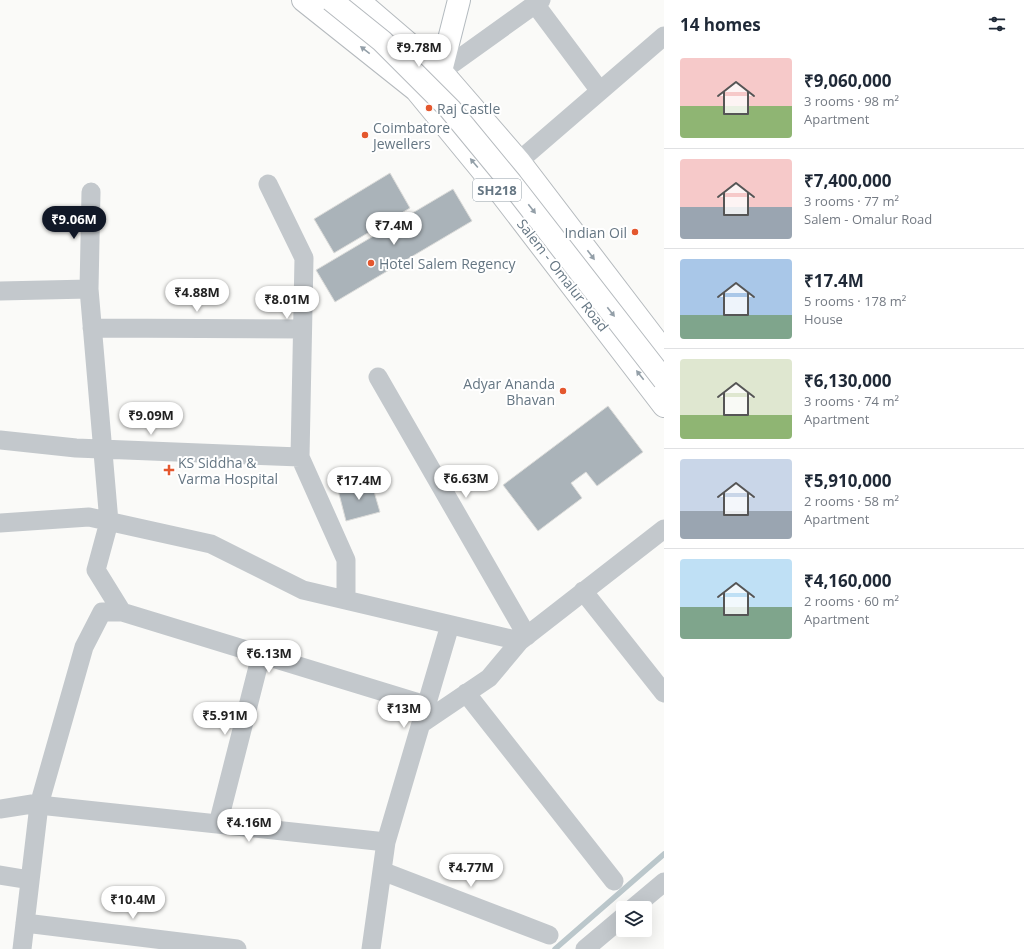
<!DOCTYPE html>
<html lang="en">
<head>
<meta charset="utf-8">
<style>
  :root { --surface:#fff; --page:#f2f2f3; --text:#1f2937; --muted:#747a83; --line:#e0e1e3; --accent:#111827 }
  body { margin:0; font-family:"Open Sans",sans-serif; background:var(--page); color:var(--text); height:100vh; display:flex; flex-direction:column; font-size:15px; white-space:nowrap }
  * { box-sizing:border-box; margin:0 }
  p { font-size:13px; color:var(--muted) }
  .icon { flex:none; width:22px; height:22px; fill:none; stroke:currentColor; stroke-width:2; stroke-linecap:round; stroke-linejoin:round }
  .map { position:relative; flex:1; overflow:hidden }
  .details { display:flex; flex-direction:column; background:var(--surface); width:360px }
  .details>* { flex:none }
  .buttons { position:absolute; left:616px; top:901px; display:grid; gap:8px }
  .buttons a { display:grid; place-items:center; width:36px; height:36px; border-radius:4px; background:var(--surface); box-shadow:0 4px 16px #0002; font-size:20px }
  .price { position:absolute; translate:-50% -34px; padding:0 9px; border-radius:14px; background:#fff; color:#222; font-size:13px; line-height:26px; filter:drop-shadow(0 1px 2px #0008) }
  .price::after { content:''; position:absolute; left:50%; top:24px; width:12px; height:9px; margin-left:-6px; background:inherit; clip-path:polygon(0 0,100% 0,50% 100%) }
  .price.on { background:var(--accent); color:#fff }
  ul { padding:0; list-style:none }
  li { display:flex; align-items:center; gap:12px; height:100px; padding:0 16px }
  li+li { border-top:1px solid var(--line) }
  li span { display:grid; place-items:center; flex:none; width:112px; height:80px; border-radius:4px; color:#555 }
  li>.icon { margin-inline-start:auto }
  span .icon { width:48px; height:48px; fill:#fffc; stroke-width:1 }
  li b { font-size:17px }
  h2 { display:flex; justify-content:space-between; align-items:center; height:48px; padding:0 16px; font-size:17px }
  main { display:flex; flex:1; min-height:0 }
  .map>svg:first-child { display:block }
</style>
</head>
<body>
<main>
<div class="map">
<svg width="664" height="949" viewBox="0 0 664 949">
  <rect width="100%" height="100%" fill="#fafaf8"/>
  <g fill="none" stroke-linecap="round" stroke-linejoin="round">
    <path stroke="#bbc7cb" stroke-width="5.5" d="M555 949 664 854"/>
  </g>
  <path fill="#aab3b9" stroke="#dcdcda" d="M390 173 410 208 334 253 314 219Z
    M453 189 472 221 335 302 316 270Z
    M608 406 643 452 597 486 586 472 571 483 582 498 538 531 503 485Z
    M371 481 380 512 346 521 338 490Z"/>
  <g fill="none" stroke-linecap="round" stroke-linejoin="round">
    <defs>
      <path id="secondary" d="M441 71 459 0"/>
      <path id="primary" d="M303 0 416 90 503 196 664 406
        M358 0 441 71 519 161 664 351"/>
    </defs>
    <use href="#secondary" stroke="#b3babf" stroke-width="24"/>
    <use href="#primary" stroke="#b5babe" stroke-width="24"/>
    <path stroke="#c3c8cc" stroke-width="19" d="M535 4 600 91
      M435 76 541 0
      M519 161 664 36
      M268 184 304 258 300 457 346 560V600
      M89 289 91 192
      M0 291 89 289 109 522 96 570 122 612H102L84 647 39 805 22 949
      M92 328 302 329
      M378 377 527 636
      M0 440 76 448 300 457
      M0 523 89 517 211 544 303 590 520 641 664 529
      M583 591 664 693
      M122 612 426 705
      M466 693 614 881
      M421 724 489 678 520 641
      M0 809 32 804 39 805 386 842 371 949
      M218 824 261 655
      M386 842 450 625
      M382 871 549 935
      M0 875 30 880
      M633 908 664 882
      M25 923 237 949
      M585 949 623 917"/>
    <use href="#secondary" stroke="#fff" stroke-width="22"/>
    <use href="#primary" stroke="#fff" stroke-width="22"/>
    <defs>
      <path id="primary-bridge" d="M331 0 382 41 450 109 511 183 664 380"/>
    </defs>
    <use href="#primary-bridge" stroke="#b5babe" stroke-width="24" stroke-linecap="butt"/>
    <use href="#primary-bridge" stroke="#fff" stroke-width="22"/>
  </g>
  <defs><path id="oneway-solid" d="M-6-.8H1V-3.2L6.5 0L1 3.2V.8H-6Z"/></defs>
  <g fill="#939fa8">
    <use href="#oneway-solid" transform="translate(365 50) rotate(-142)"/>
    <use href="#oneway-solid" transform="translate(474 163) rotate(-130)"/>
    <use href="#oneway-solid" transform="translate(532 209) rotate(52)"/>
    <use href="#oneway-solid" transform="translate(591 255) rotate(53)"/>
    <use href="#oneway-solid" transform="translate(611 312) rotate(52)"/>
    <use href="#oneway-solid" transform="translate(640 375) rotate(-128)"/>
  </g>
  <g fill="#e4572e" stroke="#fff" stroke-width="1.5">
    <circle cx="429" cy="108" r="4"/>
    <circle cx="365" cy="135" r="4"/>
    <circle cx="635" cy="232" r="4"/>
    <circle cx="371" cy="263" r="4"/>
    <circle cx="563" cy="391" r="4"/>
    <path d="M167 464h4v4h4v4h-4v4h-4v-4h-4v-4h4z"/>
  </g>
  <g text-anchor="middle" dominant-baseline="central" stroke-width="4" stroke-linejoin="round" paint-order="stroke">
    <rect fill="#fff" stroke="#939fa8" stroke-width="1" x="473" y="179" width="48" height="22" rx="3"/>
    <g font-size="13" font-weight="bold" fill="#657683">
      <text x="497" y="190">SH218</text>
    </g>
    <g font-size="14" fill="#657683" stroke="#fff" text-anchor="start">
      <text x="437" y="108">Raj Castle</text>
      <text x="373" y="127">Coimbatore<tspan x="373" dy="16">Jewellers</tspan></text>
      <text x="627" y="232" text-anchor="end">Indian Oil</text>
      <text x="379" y="263">Hotel Salem Regency</text>
      <text x="555" y="383" text-anchor="end">Adyar Ananda<tspan x="555" dy="16">Bhavan</tspan></text>
      <text x="178" y="462">KS Siddha &amp;<tspan x="178" dy="16">Varma Hospital</tspan></text>
    </g>
    <g font-size="14" fill="#657683" stroke="#fff">
      <text transform="translate(563 275) rotate(52)">Salem - Omalur Road</text>
    </g>
  </g>
</svg>
<div class="buttons">
<a><svg class="icon" aria-label="layers" viewBox="0 0 24 24"><path d="M12 4l9 5-9 5-9-5zM3 14l9 5 9-5"/></svg></a>
</div>
<b class="price" style="left:419px;top:68px">₹9.78M</b>
<b class="price on" style="left:74px;top:240px">₹9.06M</b>
<b class="price" style="left:394px;top:246px">₹7.4M</b>
<b class="price" style="left:197px;top:313px">₹4.88M</b>
<b class="price" style="left:287px;top:320px">₹8.01M</b>
<b class="price" style="left:151px;top:436px">₹9.09M</b>
<b class="price" style="left:466px;top:499px">₹6.63M</b>
<b class="price" style="left:359px;top:501px">₹17.4M</b>
<b class="price" style="left:269px;top:674px">₹6.13M</b>
<b class="price" style="left:404px;top:729px">₹13M</b>
<b class="price" style="left:225px;top:736px">₹5.91M</b>
<b class="price" style="left:249px;top:843px">₹4.16M</b>
<b class="price" style="left:471px;top:888px">₹4.77M</b>
<b class="price" style="left:133px;top:920px">₹10.4M</b>
</div>
<section class="details">
<h2>14 homes<svg class="icon" aria-label="filters" viewBox="0 0 24 24"><path d="M4 7h16M4 17h16"/><circle cx="9" cy="7" r="2"/><circle cx="15" cy="17" r="2"/></svg></h2>
<ul>
<li><span style="background:linear-gradient(#f6c9c9 60%,#8fb573 0)"><svg class="icon" aria-label="home" viewBox="0 0 24 24"><path d="M3 11l9-7 9 7M6 9v11h12V9"/></svg></span><div><b>₹9,060,000</b><p>3 rooms · 98 m²</p><p>Apartment</p></div></li>
<li><span style="background:linear-gradient(#f6c9c9 60%,#9aa5b1 0)"><svg class="icon" aria-label="home" viewBox="0 0 24 24"><path d="M3 11l9-7 9 7M6 9v11h12V9"/></svg></span><div><b>₹7,400,000</b><p>3 rooms · 77 m²</p><p>Salem - Omalur Road</p></div></li>
<li><span style="background:linear-gradient(#a9c7e8 70%,#7fa58c 0)"><svg class="icon" aria-label="home" viewBox="0 0 24 24"><path d="M3 11l9-7 9 7M6 9v11h12V9"/></svg></span><div><b>₹17.4M</b><p>5 rooms · 178 m²</p><p>House</p></div></li>
<li><span style="background:linear-gradient(#dfe7d0 70%,#8fb573 0)"><svg class="icon" aria-label="home" viewBox="0 0 24 24"><path d="M3 11l9-7 9 7M6 9v11h12V9"/></svg></span><div><b>₹6,130,000</b><p>3 rooms · 74 m²</p><p>Apartment</p></div></li>
<li><span style="background:linear-gradient(#c9d6e8 65%,#9aa5b1 0)"><svg class="icon" aria-label="home" viewBox="0 0 24 24"><path d="M3 11l9-7 9 7M6 9v11h12V9"/></svg></span><div><b>₹5,910,000</b><p>2 rooms · 58 m²</p><p>Apartment</p></div></li>
<li><span style="background:linear-gradient(#bfe0f5 60%,#7fa58c 0)"><svg class="icon" aria-label="home" viewBox="0 0 24 24"><path d="M3 11l9-7 9 7M6 9v11h12V9"/></svg></span><div><b>₹4,160,000</b><p>2 rooms · 60 m²</p><p>Apartment</p></div></li>
</ul>
</section>
</main>
</body>
</html>
